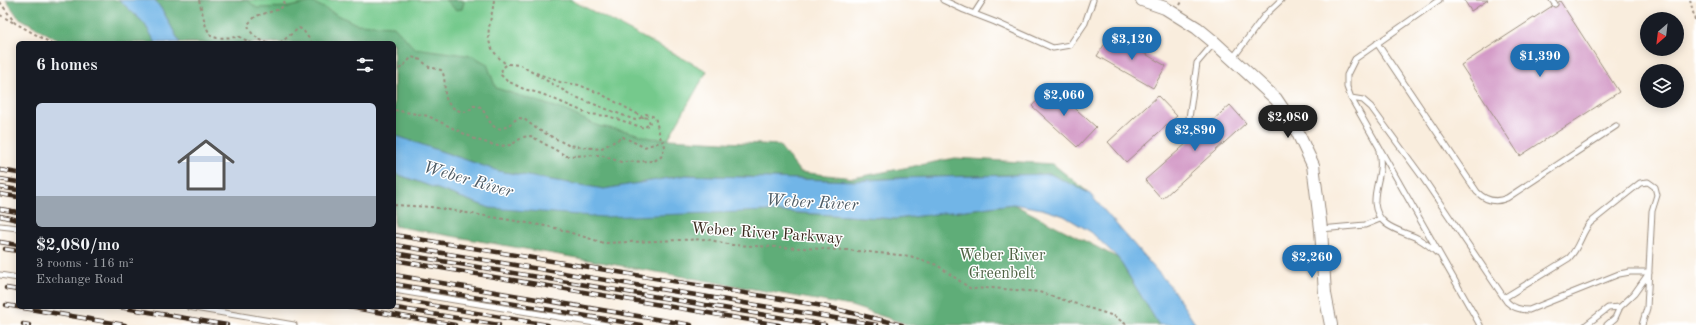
<!DOCTYPE html>
<html lang="en">
<head>
<meta charset="utf-8">
<style>
  :root { --surface:#171b24; --page:#20242c; --text:#f1f3f6; --muted:#9ea1a6; --line:#363941; --accent:#1f6fb2 }
  body { margin:0; font-family:"Old Standard TT",serif; background:var(--page); color:var(--text); height:100vh; display:flex; flex-direction:column; font-size:15px; white-space:nowrap }
  * { box-sizing:border-box; margin:0 }
  p { font-size:13px; color:var(--muted) }
  .icon { flex:none; width:22px; height:22px; fill:none; stroke:currentColor; stroke-width:2; stroke-linecap:round; stroke-linejoin:round }
  .map { position:relative; flex:1; overflow:hidden }
  .side { position:absolute; left:16px; top:41px; width:380px; height:268px; display:flex; flex-direction:column; background:var(--surface); border-radius:6px; box-shadow:0 2px 10px #0003 }
  .side>* { flex:none }
  .needle { width:26px; rotate:208deg }
  .tools { position:absolute; left:1640px; top:12px; display:grid; gap:8px }
  .tools a { display:grid; place-items:center; width:44px; height:44px; border-radius:50%; background:var(--surface); box-shadow:0 2px 10px #0003; font-size:20px }
  .price { position:absolute; translate:-50% -34px; padding:0 9px; border-radius:14px; background:var(--accent); color:#fff; font-size:13px; line-height:26px; filter:drop-shadow(0 1px 2px #0008) }
  .price::after { content:''; position:absolute; left:50%; top:24px; width:12px; height:9px; margin-left:-6px; background:inherit; clip-path:polygon(0 0,100% 0,50% 100%) }
  .price.current { background:#222; color:#fff }
  ul { padding:0; list-style:none }
  li { display:grid; align-content:center; gap:8px; height:212px; padding:0 20px }
  li+li { border-top:1px solid var(--line) }
  li span { display:grid; place-items:center; height:124px; border-radius:6px; color:#555 }
  li>.icon { margin-inline-start:auto }
  span .icon { width:72px; height:72px; fill:#fffc; stroke-width:1 }
  li b { font-size:17px }
  h2 { display:flex; justify-content:space-between; align-items:center; height:48px; padding:0 20px; font-size:17px }
  .map>svg:first-child { display:block }
</style>
</head>
<body>
<div class="map">
<svg width="1696" height="325" viewBox="0 0 1696 325">
  <rect width="100%" height="100%" fill="#fff"/>
  <filter id="ink" filterUnits="userSpaceOnUse"><feTurbulence type="fractalNoise" baseFrequency=".025" numOctaves="2"/><feDisplacementMap in="SourceGraphic" scale="8" xChannelSelector="R" yChannelSelector="G"/><feConvolveMatrix kernelMatrix="1 2 1 2 8 2 1 2 1" color-interpolation-filters="sRGB"/></filter>
  <filter id="wash" filterUnits="userSpaceOnUse"><feTurbulence type="fractalNoise" baseFrequency=".012" numOctaves="4" result="noise"/><feDisplacementMap in="SourceGraphic" scale="16" xChannelSelector="R" yChannelSelector="G"/><feGaussianBlur stdDeviation="0.9" result="paint"/><feColorMatrix in="noise" values="0 0 0 0 0 0 0 0 0 0 0 0 0 0 0 0 0 1.4 0 .05"/><feComposite in="paint" operator="in"/></filter>
  <g filter="url(#wash)">
    <rect width="100%" height="100%" fill="#f9eddd"/>
    <path fill="#74c98c" stroke="#587a55" d="M155 0H571L707 71 668 139 664 178 498 171 394 135V43H180L164 13Z"/>
    <path fill="#5fad78" stroke="#4d6c4b" d="M6 0H119L144 23 156 43H63L18 17Z
      M155 0H247L257 8 290 7 312 2 356 24 394 26 414 48 473 56 487 64 496 88 564 110 598 126 627 131 650 138 779 145 800 172 853 178 955 158 1053 164 1089 193 1050 174 900 178 854 181 686 175 604 189 498 171 394 135V43H180L164 13Z
      M445 0H462L464 2 462 9 456 10Z
      M394 173 490 208 768 211 896 219 1013 204 1118 258 1159 325H909L851 306 394 226Z"/>
    <path fill="#71b5e7" stroke="#567082" d="M119 0H155L164 13 180 43H156L144 23Z
      M394 135 498 171 604 189 686 175 854 181 900 178 1050 174 1089 193 1171 287 1196 325H1159L1118 258 1091 232 1064 216 1042 209 1013 204 896 219 768 211 603 217 490 208 394 173Z"/>
    <g id="blocks">
      <path fill="#d195c4" d="M1464 0H1488L1471 11Z
        M1560 1 1619 92 1520 156 1461 65Z
        M1111 34 1166 66 1153 88 1097 56Z
        M1050 86 1096 127 1077 147 1032 106Z
        M1158 96 1177 116 1126 162 1108 142Z
        M1230 105 1246 123 1162 199 1145 180Z"/>
    </g>
  </g>
  <g filter="url(#ink)">
    <use href="#blocks" fill-opacity="0" stroke="#9a8c7e" stroke-width="1"/>
    <g fill="none" stroke-linecap="round" stroke-linejoin="round">
      <defs>
        <path id="service" d="M943 0 964 10 995 22 1053 48 1070 45 1085 23 1093 0
          M1439 0 1355 59 1347 75V87L1351 98 1480 325
          M1552 0 1555 4
          M974 14 983 0
          M1377 43 1477 192C1486 201 1496 203 1507 198L1616 126
          M1233 58 1265 15 1281 0
          M1351 98 1363 100 1371 107 1423 178 1507 302C1513 308 1519 310 1529 310L1619 274 1630 272H1649
          M1189 118 1197 63 1214 43
          M1379 151C1384 173 1374 185 1375 203 1377 227 1399 230 1417 238 1424 242 1431 247 1437 253
          M0 226 18 228
          M1321 229 1365 225 1380 219
          M0 275 18 278
          M394 290 607 325
          M1504 298 1569 258C1579 248 1581 234 1590 223L1640 183 1648 182 1655 187 1657 195 1652 211 1647 308 1642 325
          M189 307 294 325
          M1586 325 1608 308 1620 307
          M1607 325 1615 318 1620 307 1634 294 1649 273"/>
        <path id="tertiary" d="M1142 0 1165 8 1197 28 1214 42 1276 99 1295 127 1313 165 1321 229 1325 294 1331 325"/>
      </defs>
      <use href="#service" stroke="#9a8c7e" stroke-width="7"/>
      <use href="#tertiary" stroke="#9a8c7e" stroke-width="14"/>
      <path stroke="#9a8c7e" stroke-width="2" stroke-dasharray="3 3" stroke-linecap="butt" d="M199 0 206 27 211 36 217 38 240 37 251 43
        M494 0C490 31 479 42 507 65
        M1690 0 1696 24
        M0 2 15 23 51 43
        M1180 5 1183 0
        M0 15 14 23
        M268 43C259 40 249 34 248 24L256 16 280 9 283 6 285 0
        M280 43 299 28 303 30 312 43
        M508 64 520 65 573 96 635 120 643 117 648 118 650 123 644 128 608 116 589 114 542 94 524 89 507 81 501 75 502 68Z
        M394 72 402 67 412 57 421 60 429 67 441 70C450 81 436 103 460 111 466 113 470 111 473 106H479C488 113 490 132 503 128 510 126 513 120 519 118L524 119 537 129 568 145 600 149 623 137 644 147 664 141 665 148 661 157 654 161 621 162 600 155 566 156 531 136 523 137 511 145 498 146 477 140 428 116 394 110
        M536 73 560 82 579 85 601 94 643 117 646 114 655 117 661 140
        M394 205 431 207 552 227 604 243 706 239 732 245 847 250 910 256 937 265 971 289 993 288 1039 292 1114 316 1127 325"/>
      <use href="#service" stroke="#fff" stroke-width="5"/>
      <use href="#tertiary" stroke="#fff" stroke-width="12"/>
      <defs>
        <path id="rail" d="M0 170 18 173
          M0 179 18 182
          M0 187 18 190
          M0 194 18 197
          M0 209 18 212
          M0 216 18 220
          M394 235 823 306 902 325
          M0 242 18 245
          M394 245 877 325
          M5 249 18 251
          M394 253 825 325
          M394 260 779 325
          M394 275 691 325
          M394 284 641 325
          M6 288 18 290
          M394 299 548 325
          M6 305 125 325
          M119 307 227 325
          M348 307 455 325
          M390 307 499 325
          M23 324 29 325"/>
      </defs>
      <use href="#rail" stroke="#3b2a1e" stroke-width="4.5"/>
      <use href="#rail" stroke="#fff" stroke-width="3" stroke-dasharray="9" stroke-linecap="butt"/>
    </g>
  </g>
  <g text-anchor="middle" dominant-baseline="central" stroke-width="3" stroke-linejoin="round" paint-order="stroke">
    <g font-size="16" fill="#3b2a1e" stroke="#fff">
      <text transform="translate(767 234) rotate(4)">Weber River Parkway</text>
    </g>
    <g font-size="16" fill="#4f6244" stroke="#fff">
      <text x="1002" y="256">Weber River<tspan x="1002" dy="18">Greenbelt</tspan></text>
    </g>
    <g font-size="17" font-style="italic" fill="#4e5b64" stroke="#fff">
      <text transform="translate(468 180) rotate(16)">Weber River</text>
      <text transform="translate(812 203) rotate(3)">Weber River</text>
    </g>
  </g>
</svg>
<div class="tools">
<a><svg class="needle" viewBox="-14 -14 28 28"><path d="M0-13l5 13h-10z" fill="#e53935"/><path d="M0 13l5-13h-10z" fill="#9ea1a6"/></svg></a>
<a><svg class="icon" aria-label="layers" viewBox="0 0 24 24"><path d="M12 4l9 5-9 5-9-5zM3 14l9 5 9-5"/></svg></a>
</div>
<b class="price" style="left:1132px;top:61px">$3,120</b>
<b class="price" style="left:1540px;top:78px">$1,390</b>
<b class="price" style="left:1064px;top:117px">$2,060</b>
<b class="price current" style="left:1288px;top:139px">$2,080</b>
<b class="price" style="left:1195px;top:152px">$2,890</b>
<b class="price" style="left:1312px;top:279px">$2,260</b>
<section class="side">
<h2>6 homes<svg class="icon" aria-label="filters" viewBox="0 0 24 24"><path d="M4 7h16M4 17h16"/><circle cx="9" cy="7" r="2"/><circle cx="15" cy="17" r="2"/></svg></h2>
<ul>
<li><span style="background:linear-gradient(#c9d6e8 75%,#9aa5b1 0)"><svg class="icon" aria-label="home" viewBox="0 0 24 24"><path d="M3 11l9-7 9 7M6 9v11h12V9"/></svg></span><div><b>$2,080/mo</b><p>3 rooms · 116 m²</p><p>Exchange Road</p></div></li>
</ul>
</section>
</div>
</body>
</html>
